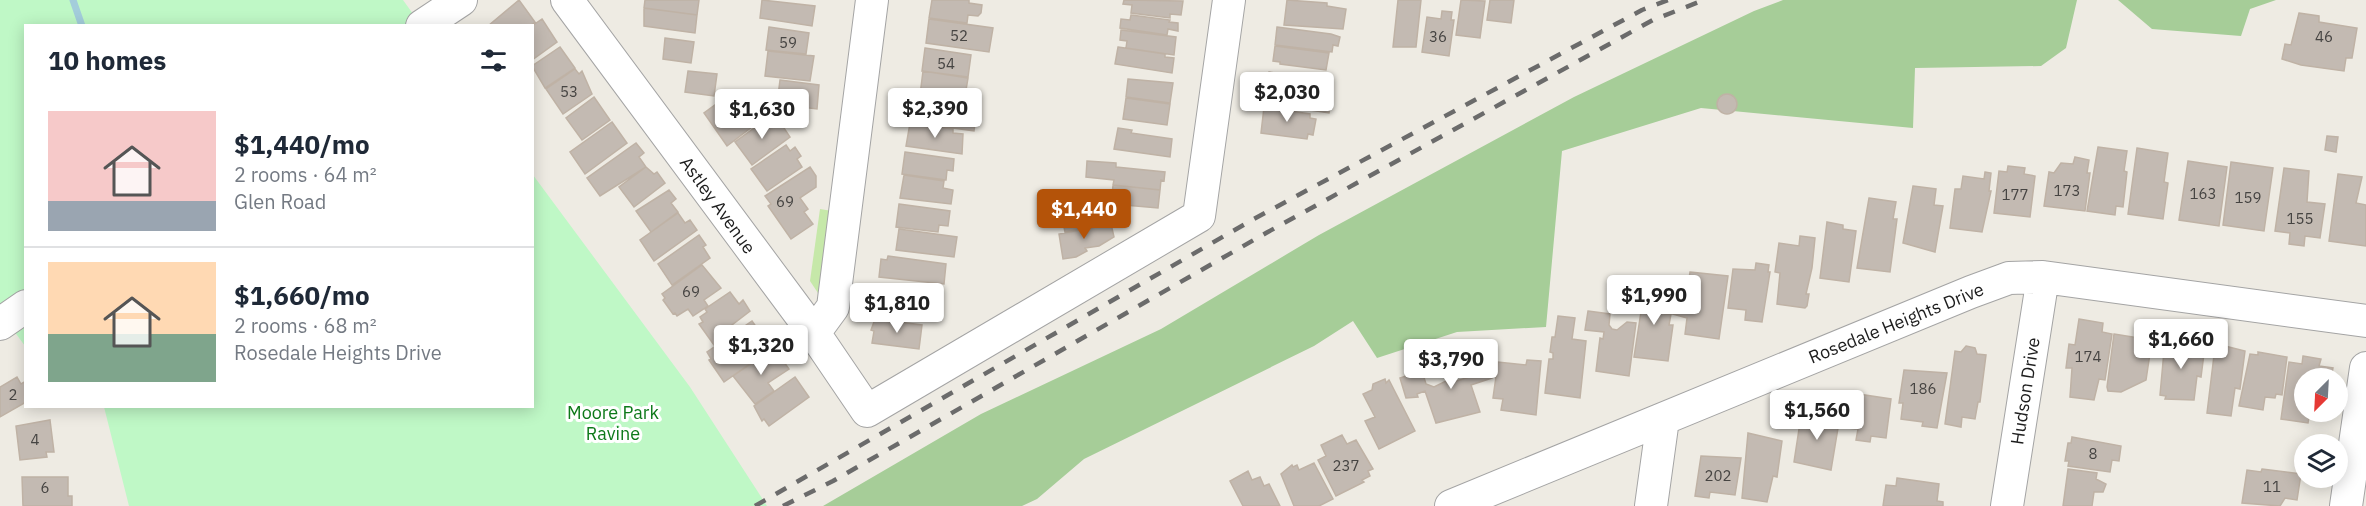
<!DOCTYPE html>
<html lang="en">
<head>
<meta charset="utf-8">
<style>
  :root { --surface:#fff; --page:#f6f6f7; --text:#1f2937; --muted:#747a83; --line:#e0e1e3; --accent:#b45309 }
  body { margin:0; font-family:"IBM Plex Sans",sans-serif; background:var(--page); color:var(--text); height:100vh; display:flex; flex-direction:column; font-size:22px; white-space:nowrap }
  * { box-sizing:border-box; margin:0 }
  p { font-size:20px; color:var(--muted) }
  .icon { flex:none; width:33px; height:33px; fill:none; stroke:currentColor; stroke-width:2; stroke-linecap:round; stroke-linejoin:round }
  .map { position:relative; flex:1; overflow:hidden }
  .side { position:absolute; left:24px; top:24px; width:510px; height:384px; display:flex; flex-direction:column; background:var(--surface); border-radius:0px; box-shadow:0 3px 15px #0003 }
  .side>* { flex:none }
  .needle { width:39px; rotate:204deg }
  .buttons { position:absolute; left:2294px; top:368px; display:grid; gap:12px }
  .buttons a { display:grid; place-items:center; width:54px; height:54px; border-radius:50%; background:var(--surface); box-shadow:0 3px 15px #0003; font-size:30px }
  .price { position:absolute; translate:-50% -51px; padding:0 14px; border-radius:6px; background:#fff; color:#222; font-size:20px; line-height:39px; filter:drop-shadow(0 2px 3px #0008) }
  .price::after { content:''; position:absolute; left:50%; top:36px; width:18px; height:14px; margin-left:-9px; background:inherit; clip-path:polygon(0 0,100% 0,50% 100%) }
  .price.selected { background:var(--accent); color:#fff }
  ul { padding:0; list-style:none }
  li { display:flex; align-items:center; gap:18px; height:150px; padding:0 24px }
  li+li { border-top:2px solid var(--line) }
  li span { display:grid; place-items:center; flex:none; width:168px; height:120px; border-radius:0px; color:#555 }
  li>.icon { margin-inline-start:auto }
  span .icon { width:72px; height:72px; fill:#fffc; stroke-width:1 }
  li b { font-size:26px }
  h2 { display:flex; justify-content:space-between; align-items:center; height:72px; padding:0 24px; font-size:26px }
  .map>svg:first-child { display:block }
</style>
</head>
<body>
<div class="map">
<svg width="2366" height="506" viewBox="0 0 2366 506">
  <rect width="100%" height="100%" fill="#eeebe3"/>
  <path fill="#c6e8a9" d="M820 209 832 211 822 286 818 293 810 281Z"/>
  <path fill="#a6cd98" d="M1783 0H2077L2066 48 2041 66 1915 68 1913 128 1701 108 1562 151 1546 327 1457 332 1377 358 1353 321 1314 346 1084 459 1037 499 1022 506H823L981 414 1161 329 1319 235 1574 97 1754 11Z
    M2118 0H2276L2250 9 2241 36 2152 29Z"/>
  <path fill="#bff8c6" d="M0 0H403L421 25 26 26 25 346 0 312Z
    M533 175 690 387 767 506H129L104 407 532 406Z"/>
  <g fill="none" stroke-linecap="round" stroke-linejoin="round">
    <path stroke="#a3cddb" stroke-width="7" d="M73 0 82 26"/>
  </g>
  <path fill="#c3bab2" stroke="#bfb2a5" stroke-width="1.5" d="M519 0 535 22 530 26H488Z
    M645 0H699L697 15 644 8Z
    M762 0 815 6 812 26 760 18Z
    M932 0H969V3L982 5 981 13 978 16 968 15 967 23 929 18Z
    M1124 0 1183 1 1181 15 1170 14V18L1131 13 1132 5 1123 4Z
    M1287 0 1327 3V6L1346 9 1343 29 1284 25Z
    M1398 0H1421L1416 47H1393Z
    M1461 0 1485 1 1480 38 1456 35Z
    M1490 0H1514L1511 23 1487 20Z
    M644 8 697 15 695 33 644 26Z
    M1442 11 1452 12 1451 20H1454L1449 56 1422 52 1427 17 1441 19Z
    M2299 13 2319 16V22L2357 28 2352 58H2346L2344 71 2301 65 2282 59 2285 44 2291 45Z
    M1131 15 1170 20 1169 22 1178 23V31L1168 29 1167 35 1120 28 1121 19 1130 20Z
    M542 19 557 42 532 60V26Z
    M929 19 993 28 989 52 926 43Z
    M769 27 809 33 806 54 766 50Z
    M1277 27 1331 34 1340 37 1338 46 1333 45 1332 52 1275 45Z
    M1121 30 1176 37 1174 55 1126 48 1127 41 1120 40Z
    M665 38 694 42 691 63 663 59Z
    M1275 46 1329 53 1326 70 1280 64V62L1273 61Z
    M560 47 575 68 545 88 532 66Z
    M1118 47 1165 54V57L1174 58 1172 73 1115 64Z
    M925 48 971 55 968 77 922 71Z
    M768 51 814 56 810 81 765 76Z
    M575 69 579 74 582 71 592 94 563 114 546 89Z
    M688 71 717 74 714 96 685 92Z
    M923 71 968 78 964 102 920 95Z
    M1269 72 1318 79V83L1323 84 1321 99 1331 101 1329 113 1296 108 1297 103 1264 99Z
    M1128 79 1173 83 1170 103 1126 97Z
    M780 80 819 85 817 109 777 104Z
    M1717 104a10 10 0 1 1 20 0a10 10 0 1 1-20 0Z
    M594 97 610 120 582 140 566 118Z
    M1126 98 1170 104 1167 125 1123 119Z
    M723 99 728 107 736 101 742 109 749 104 761 120 727 146 704 113Z
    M926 101 977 108 974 131 924 124 925 112 919 111 920 103 926 104Z
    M1264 107 1310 114V118L1316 119 1313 135 1308 134 1307 139 1261 133Z
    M768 118 771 123 778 119 790 137 752 165 735 142Z
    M612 122 627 143 585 174 570 152Z
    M910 123 953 129V133L963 134 962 154 906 146Z
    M1118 128 1132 130 1131 133 1172 139 1170 157 1114 149Z
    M2327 136 2338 137 2336 152 2325 150Z
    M636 143 644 153 639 157 646 167 600 196 587 178Z
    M786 145 790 151 795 147 801 156 797 159 802 167 767 191 751 169Z
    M2098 147 2127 151 2124 171 2127 172 2123 207 2116 206 2115 215 2087 211Z
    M2137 148 2168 153 2164 182 2168 183 2163 219 2128 214Z
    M905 152 954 159 953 171 947 170 946 180 902 174Z
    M2075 157 2089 160 2087 173H2090L2085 211 2044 206 2049 172 2054 173 2061 163 2073 164Z
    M1087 161 1116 163V167L1165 172 1164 181 1161 180 1160 190 1113 185 1114 180 1086 177Z
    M2188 161 2227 167 2219 226 2179 220Z
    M2231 162 2273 168 2264 231 2223 225Z
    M2008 166 2025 168 2024 174 2035 176 2030 217 1994 213 1999 171 2007 172Z
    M646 167 654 174 657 172 665 183 634 207 619 187Z
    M810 167 816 176V187L800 198 808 209 804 212 813 224 791 239 768 206 771 204 765 196Z
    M2284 168 2309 171 2307 202 2325 204 2320 238 2305 236 2304 246 2289 244 2290 233 2275 231Z
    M1985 172 1991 173 1989 191H1991L1982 232 1950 228 1955 189H1961L1963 176 1984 179Z
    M2338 174 2362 177 2356 203 2366 205V246L2329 241Z
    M904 175 944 181 943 188 953 190 951 204 900 198Z
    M1113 185 1160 190 1158 208 1125 205 1126 198 1112 197Z
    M1913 186 1936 189 1934 205 1943 206 1935 252 1903 243Z
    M669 190 676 199 671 203 678 212 651 232 636 211Z
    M1869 198 1896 202 1893 219H1897L1890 272 1857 268Z
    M1083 202 1085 209 1108 206 1104 218 1106 224 1065 232 1060 207Z
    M899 204 950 211 948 226 939 225 938 232 896 227Z
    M678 213 685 223 690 220 697 230 654 261 640 240Z
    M1827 222 1843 225V229L1856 231 1849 282 1820 278Z
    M1111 224 1114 237 1099 246 1085 248 1087 251 1076 257 1063 259 1059 234Z
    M899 229 957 237 954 257 896 250Z
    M699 235 706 245 703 247 710 258 672 285 658 264Z
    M1800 236 1815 238 1812 268 1806 294H1809L1807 306 1805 308 1777 304 1780 273 1775 272 1779 243 1799 246Z
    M888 256 946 264 944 284 879 277 881 259 887 260Z
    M1756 263 1769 265 1768 272H1770L1762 322 1745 320 1746 310 1728 308 1733 269 1755 270Z
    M702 265 721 288 704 300 708 306 693 316 688 309 677 316 675 313 673 314 663 300 665 298 662 294Z
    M1690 272 1728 276 1719 339 1685 334 1687 318 1669 313 1672 293 1683 294 1685 278 1689 279Z
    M1645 286 1668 290 1665 314H1671L1669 325H1673L1668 361 1634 357Z
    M879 289 925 296 922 318 871 308 872 301H877Z
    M730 292 739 304 743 300 750 311 732 325 735 330 714 345 699 324 703 322 700 317 707 312 705 309Z
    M1588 311 1610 314 1609 325 1612 329 1617 330 1627 322 1636 323 1629 376 1596 371 1600 338 1603 339 1604 332 1585 330Z
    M1558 316 1575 318 1572 339 1586 341 1580 398 1545 393 1549 359H1553V353L1550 352 1552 337H1555Z
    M875 319 922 325 919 349 872 343 874 331 871 330Z
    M2079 319 2103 323 2102 332 2112 334 2105 380 2099 379 2094 400 2070 397 2072 368H2066L2069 344 2075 345Z
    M752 321 769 345 751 357 754 361 724 382 709 360 711 359 707 352Z
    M2114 334 2152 340 2146 380 2121 392 2108 391 2107 387Z
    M2165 340 2205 346 2201 377 2197 376 2194 400 2165 399 2166 396 2160 395Z
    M2221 345 2245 351 2240 389 2235 388 2231 416 2207 413 2215 347 2221 348Z
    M1966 346 1975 348 1977 354 1986 355 1980 402H1978L1975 419 1962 417 1961 427 1945 424 1955 351 1961 352Z
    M774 348 789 369 768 383 774 391 755 404 733 376Z
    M1479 349H1485L1493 372 1490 373 1492 378 1471 385 1480 412 1436 423 1425 391 1417 394 1418 397 1406 398 1400 378 1422 371 1426 384 1434 387 1446 381 1447 384 1469 377 1473 371 1468 355Z
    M2258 352 2287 357 2282 395 2276 394 2275 398 2265 397 2263 410 2239 406 2250 354 2258 355Z
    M2303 356 2321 359 2319 366 2333 368 2331 378H2304V411H2310L2308 423 2281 419 2289 362 2302 364Z
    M1527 360 1541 361 1536 415 1501 410 1503 399 1493 398 1498 362 1526 365Z
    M1904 370 1947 373 1937 428 1922 426 1923 422 1901 419 1903 403H1899Z
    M17 377 21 384 26 381V402L0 417V387Z
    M795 377 809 397 769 426 764 419 762 421 754 406Z
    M1385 379 1386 383 1389 380 1415 431 1379 449 1365 421 1375 417 1363 394 1372 390 1373 384Z
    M1852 393 1891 399 1886 438 1871 436 1870 442 1856 440 1858 429 1848 428Z
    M1820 415 1838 418 1839 422 1831 470 1794 462 1801 416 1820 418Z
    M50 420 54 452H46L47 457 20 460 16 426Z
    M1748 433 1782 441 1777 477 1773 476 1767 502 1742 498Z
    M1342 435 1347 444 1356 440 1373 469 1368 471 1370 476 1362 480 1364 482 1336 496 1318 460 1326 456 1321 445Z
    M2072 437 2121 446 2119 461 2112 460 2110 472 2068 466 2069 461H2065L2068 443H2071Z
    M1701 456 1741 458 1735 495 1710 492 1709 498 1695 496Z
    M1314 463 1333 499 1319 506H1294L1281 474 1292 465 1293 467 1297 465 1299 470Z
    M2068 469 2097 473 2096 479 2106 484 2103 492H2094L2092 506H2063Z
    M2262 469 2301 474 2297 500 2285 498 2280 506 2242 503 2247 470 2261 472Z
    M1248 471 1252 480 1260 477 1264 486 1269 484 1280 506H1243L1230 481Z
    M22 477H68V496H72V506H23Z
    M1897 478 1939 484 1937 501 1943 502V506H1883L1886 485 1896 486Z"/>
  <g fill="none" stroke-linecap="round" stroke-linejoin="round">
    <defs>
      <path id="minor" d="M567 0 814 333 867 411 1199 216 1229 0
        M422 26 461 0
        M0 324 26 306
        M814 333 833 307 872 0
        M1451 506 1971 292 2009 278 2043 277 2366 321
        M1651 506 1663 419
        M2007 506 2043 277
        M2346 506 2366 368"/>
    </defs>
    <use href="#minor" stroke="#a4a4a4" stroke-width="34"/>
    <use href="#minor" stroke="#fff" stroke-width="32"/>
    <path stroke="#6b6b6b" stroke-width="4.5" stroke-dasharray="12 12" stroke-linecap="butt" d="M755 506 1252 220 1642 10 1668 0
      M783 506 833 481 1266 233 1653 20 1704 0"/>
  </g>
  <g text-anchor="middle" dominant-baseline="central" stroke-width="6" stroke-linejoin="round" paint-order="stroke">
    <g font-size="15" fill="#464442">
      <text x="959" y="35">52</text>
      <text x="1438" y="36">36</text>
      <text x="2324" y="36">46</text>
      <text x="788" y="42">59</text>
      <text x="946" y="63">54</text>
      <text x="569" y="91">53</text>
      <text x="2067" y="190">173</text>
      <text x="2203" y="193">163</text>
      <text x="2015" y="194">177</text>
      <text x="2248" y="197">159</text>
      <text x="785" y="201">69</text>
      <text x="2300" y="218">155</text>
      <text x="691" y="291">69</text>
      <text x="2088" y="356">174</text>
      <text x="1923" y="388">186</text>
      <text x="13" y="394">2</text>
      <text x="35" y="439">4</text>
      <text x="2093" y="453">8</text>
      <text x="1346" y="465">237</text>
      <text x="1718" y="475">202</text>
      <text x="2272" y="486">11</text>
      <text x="45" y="487">6</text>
    </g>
    <g font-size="18" fill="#1d1d1d" stroke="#fff">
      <text transform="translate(718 205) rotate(54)">Astley Avenue</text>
      <text transform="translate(1896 323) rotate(-22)">Rosedale Heights Drive</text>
      <text transform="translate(2025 391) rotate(-81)">Hudson Drive</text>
    </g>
    <g font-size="18" fill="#0d7919" stroke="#fff">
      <text x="613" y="412">Moore Park<tspan x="613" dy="21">Ravine</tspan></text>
    </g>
  </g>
</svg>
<div class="buttons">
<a><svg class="needle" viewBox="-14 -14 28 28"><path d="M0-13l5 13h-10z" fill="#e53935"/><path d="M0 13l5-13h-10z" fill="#747a83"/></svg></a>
<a><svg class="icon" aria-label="layers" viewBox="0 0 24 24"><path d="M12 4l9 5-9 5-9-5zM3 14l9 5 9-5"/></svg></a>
</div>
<b class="price" style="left:1287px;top:123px">$2,030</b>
<b class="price" style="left:935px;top:139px">$2,390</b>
<b class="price" style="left:762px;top:140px">$1,630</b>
<b class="price selected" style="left:1084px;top:240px">$1,440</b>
<b class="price" style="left:1654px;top:326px">$1,990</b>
<b class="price" style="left:897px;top:334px">$1,810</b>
<b class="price" style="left:2181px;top:370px">$1,660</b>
<b class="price" style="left:761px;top:376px">$1,320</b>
<b class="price" style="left:1451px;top:390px">$3,790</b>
<b class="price" style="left:1817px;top:441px">$1,560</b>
<section class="side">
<h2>10 homes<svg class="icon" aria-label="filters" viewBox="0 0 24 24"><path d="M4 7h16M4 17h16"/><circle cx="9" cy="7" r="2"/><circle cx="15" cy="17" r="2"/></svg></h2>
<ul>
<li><span style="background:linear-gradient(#f6c9c9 75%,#9aa5b1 0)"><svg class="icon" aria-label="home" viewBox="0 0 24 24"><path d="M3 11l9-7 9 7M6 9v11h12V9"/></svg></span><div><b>$1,440/mo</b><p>2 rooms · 64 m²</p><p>Glen Road</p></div></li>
<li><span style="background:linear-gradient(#ffd9b3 60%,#7fa58c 0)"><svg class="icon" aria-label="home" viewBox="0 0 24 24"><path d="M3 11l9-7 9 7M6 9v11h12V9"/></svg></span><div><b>$1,660/mo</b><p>2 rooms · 68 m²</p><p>Rosedale Heights Drive</p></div></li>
</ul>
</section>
</div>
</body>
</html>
